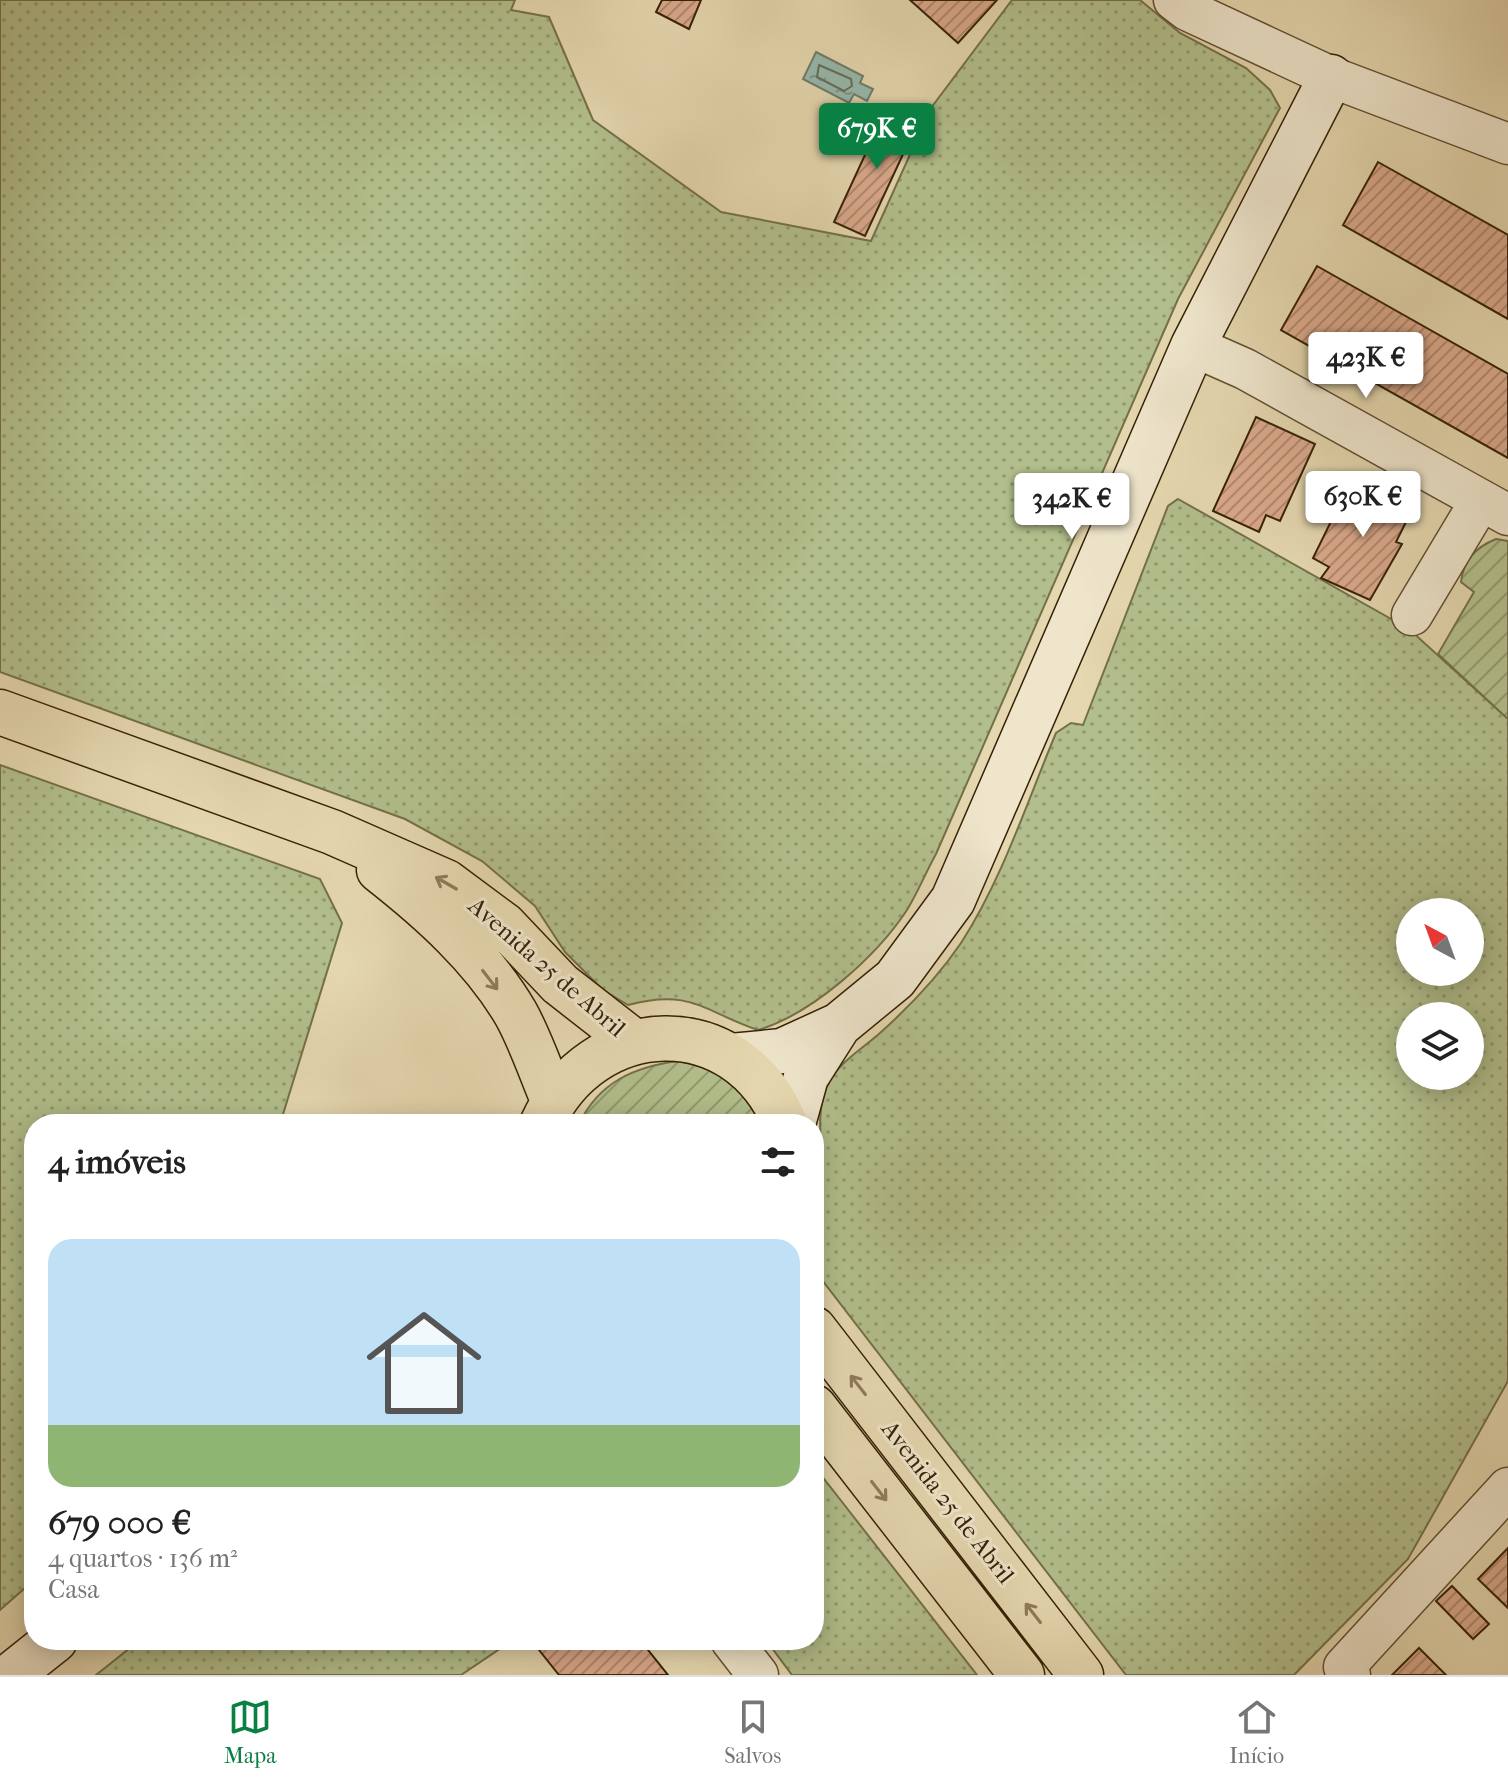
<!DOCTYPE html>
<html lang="pt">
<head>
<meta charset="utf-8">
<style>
  :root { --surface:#fff; --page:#f6f6f6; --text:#222; --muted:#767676; --line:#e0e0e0; --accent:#0b8043 }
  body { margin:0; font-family:"IM FELL French Canon",serif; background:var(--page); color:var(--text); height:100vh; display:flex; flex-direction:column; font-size:30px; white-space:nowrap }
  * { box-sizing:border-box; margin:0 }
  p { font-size:26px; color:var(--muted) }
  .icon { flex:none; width:44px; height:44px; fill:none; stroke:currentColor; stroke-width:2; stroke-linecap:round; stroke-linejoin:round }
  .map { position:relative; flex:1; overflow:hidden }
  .side { position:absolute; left:24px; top:1114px; width:800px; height:536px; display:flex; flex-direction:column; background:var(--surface); border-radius:32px; box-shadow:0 4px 20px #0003 }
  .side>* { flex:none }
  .needle { width:52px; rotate:319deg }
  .tools { position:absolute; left:1396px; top:898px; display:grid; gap:16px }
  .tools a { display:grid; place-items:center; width:88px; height:88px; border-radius:50%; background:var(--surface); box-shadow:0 4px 20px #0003; font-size:40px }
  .price { position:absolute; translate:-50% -68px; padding:0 18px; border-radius:8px; background:#fff; color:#222; font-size:26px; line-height:52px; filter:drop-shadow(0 2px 4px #0008) }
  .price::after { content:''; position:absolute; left:50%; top:48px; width:24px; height:18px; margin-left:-12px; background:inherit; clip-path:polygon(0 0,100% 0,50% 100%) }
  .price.current { background:var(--accent); color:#fff }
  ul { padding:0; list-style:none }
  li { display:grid; align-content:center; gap:16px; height:424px; padding:0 24px }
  li span { display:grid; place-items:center; height:248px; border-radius:24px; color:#555 }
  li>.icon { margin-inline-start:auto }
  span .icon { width:144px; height:144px; fill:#fffc; stroke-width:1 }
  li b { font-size:34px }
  h2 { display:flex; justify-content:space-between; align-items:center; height:96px; padding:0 24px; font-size:34px }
  .tabs { display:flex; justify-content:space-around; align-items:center; height:112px; border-top:2px solid var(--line); background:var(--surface); font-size:22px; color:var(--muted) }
  .tabs a { display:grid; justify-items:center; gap:4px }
  .tabs .current { color:var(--accent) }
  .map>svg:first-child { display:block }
</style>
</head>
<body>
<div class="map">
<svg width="1508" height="1675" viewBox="0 0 1508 1675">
  <defs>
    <pattern id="grass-dots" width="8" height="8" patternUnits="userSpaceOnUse" patternTransform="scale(2)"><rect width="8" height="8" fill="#b2bf8c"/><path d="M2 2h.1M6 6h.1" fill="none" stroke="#929b70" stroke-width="1.8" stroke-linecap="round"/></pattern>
    <pattern id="garden-furrows" width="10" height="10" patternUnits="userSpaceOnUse" patternTransform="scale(2)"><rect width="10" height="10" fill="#b2bf8c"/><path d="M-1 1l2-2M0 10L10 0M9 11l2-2" fill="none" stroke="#929b70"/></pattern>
    <pattern id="water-ripples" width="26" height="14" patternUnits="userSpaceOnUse" patternTransform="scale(2)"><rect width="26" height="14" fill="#96b9ad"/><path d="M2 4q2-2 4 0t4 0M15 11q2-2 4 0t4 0" fill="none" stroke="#7b968b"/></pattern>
    <pattern id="building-hatch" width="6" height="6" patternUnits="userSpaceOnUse" patternTransform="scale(2)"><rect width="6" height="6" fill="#daa98b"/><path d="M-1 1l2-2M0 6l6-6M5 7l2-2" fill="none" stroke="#b28970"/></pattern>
  </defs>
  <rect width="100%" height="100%" fill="#e5d7af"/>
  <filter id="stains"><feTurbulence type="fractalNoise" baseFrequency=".0025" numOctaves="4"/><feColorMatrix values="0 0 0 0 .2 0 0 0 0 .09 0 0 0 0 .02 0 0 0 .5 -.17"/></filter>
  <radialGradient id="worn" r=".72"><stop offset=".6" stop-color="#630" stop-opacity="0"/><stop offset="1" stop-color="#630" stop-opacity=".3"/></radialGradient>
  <path fill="url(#grass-dots)" stroke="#74704a" stroke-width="2" fill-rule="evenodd" d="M0 0H515L511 10 549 17 593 120 721 212 871 241 931 108 1012 0H1140L1180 33 1246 68 1270 90 1280 108 1178 299 936 854C926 872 918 892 907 910 876 957 812 1014 758 1030 704 1012 692 988 628 1005L603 990 565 952 535 906 482 861 405 819 0 672Z
    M1178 499 1409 629 1508 719V1381L1408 1559 1294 1675H1126L819 1276C811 1245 818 1223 822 1192 826 1158 812 1116 828 1084 839 1062 862 1049 880 1033 909 1007 938 977 961 943 1002 880 1027 802 1056 733L1071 723 1083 725 1168 506ZM1410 912H1470V972H1410ZM1410 1016H1470V1076H1410Z
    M0 765 320 879 342 923 280 1124H34V1580L0 1610Z
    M814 1466 977 1675H792L766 1640H814Z
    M140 1640H513L461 1675H96Z"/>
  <path fill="url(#garden-furrows)" stroke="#74704a" stroke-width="2" d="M1496 539 1508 541V719L1438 654 1474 592 1461 582C1463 560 1476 547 1496 539Z
    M678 1061C730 1072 738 1082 768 1124H579C599 1082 634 1067 678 1061Z"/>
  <path fill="url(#water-ripples)" stroke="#707c6b" stroke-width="2" d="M816 52 863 76 860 83 873 89 867 101 854 94 849 103 803 79Z"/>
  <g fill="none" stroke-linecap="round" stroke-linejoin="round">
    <path stroke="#666d5a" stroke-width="2" d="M819 65 851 79 852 86 844 91 817 77Z"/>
  </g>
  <path fill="url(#building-hatch)" stroke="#362107" stroke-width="2" d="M662 0H701L689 29 656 12Z
    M910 0H997L958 43Z
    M888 105 919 120 865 236 834 222Z
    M1378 162 1508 235V319L1343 225Z
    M1317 266 1508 374V458L1281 330Z
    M1256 417 1315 444 1280 521 1266 515 1259 532 1213 511Z
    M1366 480 1409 498 1404 510 1411 512 1396 542 1402 544 1370 600 1321 578 1329 567 1313 558 1346 491 1358 497Z
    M1508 1548V1608L1478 1579Z
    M1452 1586 1489 1624 1473 1639 1436 1601Z
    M551 1640H640L668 1675H559L539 1650Z
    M1419 1648 1446 1675H1392Z"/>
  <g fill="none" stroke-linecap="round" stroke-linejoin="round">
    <defs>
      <path id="street" d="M1174 0 1187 10 1331 77 1508 144
        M1193 346 1245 369 1508 515
        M1412 615 1481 500
        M731 1640 758 1675
        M1350 1675 1344 1667 1508 1488"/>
      <path id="secondary" d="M731 1056 782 1051 839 1025 895 979 953 900 1193 346 1331 77
        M793 1124 806 1077 839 1025
        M11 1675 55 1640"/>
      <path id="primary" d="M0 712 332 832 446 882 504 925 560 984 633 1041
        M379 870C430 910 483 957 516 1014 531 1041 541 1072 553 1100
        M542 1124C592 1013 738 1007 785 1124
        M814 1329 1081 1675
        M814 1407 1022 1675"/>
    </defs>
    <use href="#street" stroke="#624e31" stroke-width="43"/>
    <use href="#secondary" stroke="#362107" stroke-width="47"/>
    <use href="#primary" stroke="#362107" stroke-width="47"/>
    <use href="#street" stroke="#eee5cb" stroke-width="40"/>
    <use href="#secondary" stroke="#eee5cb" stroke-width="44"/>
    <use href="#primary" stroke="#e5d7af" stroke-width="44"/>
  </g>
  <defs><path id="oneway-shaft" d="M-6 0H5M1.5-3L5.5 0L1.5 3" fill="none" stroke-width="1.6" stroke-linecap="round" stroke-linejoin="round" transform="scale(2)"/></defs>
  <g stroke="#8e7c5b">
    <use href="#oneway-shaft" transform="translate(446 883) rotate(-150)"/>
    <use href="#oneway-shaft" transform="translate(490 980) rotate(52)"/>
    <use href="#oneway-shaft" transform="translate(858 1385) rotate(-128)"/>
    <use href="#oneway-shaft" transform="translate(879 1491) rotate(52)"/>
    <use href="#oneway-shaft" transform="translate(1033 1613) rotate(-128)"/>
  </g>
  <g text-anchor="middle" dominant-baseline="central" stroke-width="6" stroke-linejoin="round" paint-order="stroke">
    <g font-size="24" fill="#362107" stroke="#eee5cb">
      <text transform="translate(547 967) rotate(41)">Avenida 25 de Abril</text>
      <text transform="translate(948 1502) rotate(52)">Avenida 25 de Abril</text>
    </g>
  </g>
  <rect width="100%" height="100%" filter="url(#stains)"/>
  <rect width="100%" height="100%" fill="url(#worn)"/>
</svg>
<div class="tools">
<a><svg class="needle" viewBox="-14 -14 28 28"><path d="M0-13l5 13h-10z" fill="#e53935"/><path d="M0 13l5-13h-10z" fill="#767676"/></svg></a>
<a><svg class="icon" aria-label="layers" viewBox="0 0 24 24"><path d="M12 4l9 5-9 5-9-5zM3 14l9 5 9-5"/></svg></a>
</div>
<b class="price current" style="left:877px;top:171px">679K €</b>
<b class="price" style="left:1366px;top:400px">423K €</b>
<b class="price" style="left:1363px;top:539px">630K €</b>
<b class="price" style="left:1072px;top:541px">342K €</b>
<section class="side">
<h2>4 imóveis<svg class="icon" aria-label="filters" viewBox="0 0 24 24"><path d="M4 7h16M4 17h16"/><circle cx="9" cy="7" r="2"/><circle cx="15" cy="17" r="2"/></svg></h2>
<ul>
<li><span style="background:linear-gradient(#bfe0f5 75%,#8fb573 0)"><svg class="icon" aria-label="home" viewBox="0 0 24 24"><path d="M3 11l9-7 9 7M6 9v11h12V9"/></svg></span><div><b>679 000 €</b><p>4 quartos · 136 m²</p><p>Casa</p></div></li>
</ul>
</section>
</div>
<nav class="tabs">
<a class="current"><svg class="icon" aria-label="map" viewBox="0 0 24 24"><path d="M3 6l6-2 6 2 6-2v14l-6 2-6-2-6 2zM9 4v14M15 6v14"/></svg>Mapa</a>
<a><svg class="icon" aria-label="saved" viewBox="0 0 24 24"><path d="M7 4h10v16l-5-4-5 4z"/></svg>Salvos</a>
<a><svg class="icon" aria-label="home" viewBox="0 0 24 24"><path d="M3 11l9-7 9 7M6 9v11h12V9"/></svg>Início</a>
</nav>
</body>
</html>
